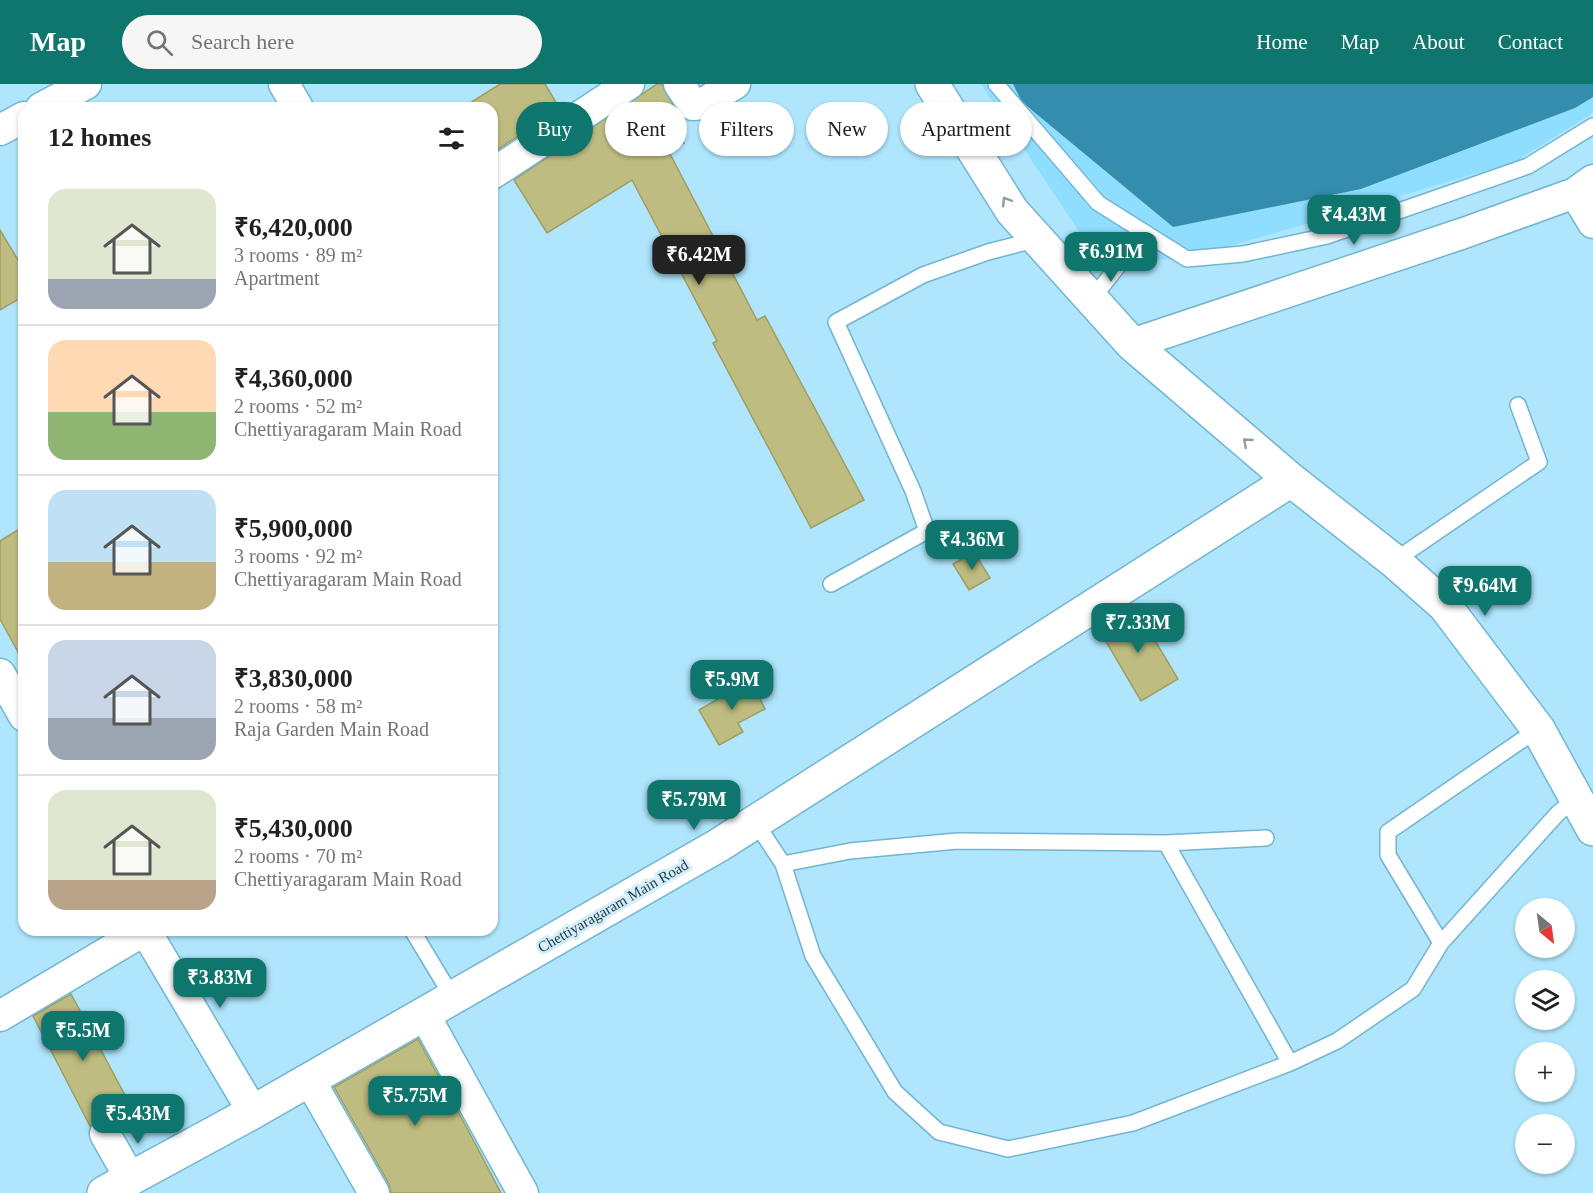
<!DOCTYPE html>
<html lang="en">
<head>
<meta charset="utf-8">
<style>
  :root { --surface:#fff; --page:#f6f6f6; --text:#202124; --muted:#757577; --line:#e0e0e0; --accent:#0f766e }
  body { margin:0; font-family:"Times New Roman",serif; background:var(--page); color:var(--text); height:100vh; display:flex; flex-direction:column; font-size:22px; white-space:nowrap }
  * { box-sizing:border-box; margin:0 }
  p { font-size:20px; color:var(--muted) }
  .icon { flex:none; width:33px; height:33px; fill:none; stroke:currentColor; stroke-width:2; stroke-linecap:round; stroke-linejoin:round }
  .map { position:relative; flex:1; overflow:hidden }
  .panel { position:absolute; left:18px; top:18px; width:480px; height:834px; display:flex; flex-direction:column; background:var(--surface); border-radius:18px; box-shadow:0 2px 4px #0004 }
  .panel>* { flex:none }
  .banner { position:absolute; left:516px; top:18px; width:570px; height:54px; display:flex; gap:12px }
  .needle { width:39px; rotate:151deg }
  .buttons { position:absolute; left:1515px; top:814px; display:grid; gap:12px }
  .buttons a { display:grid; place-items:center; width:60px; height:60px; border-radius:50%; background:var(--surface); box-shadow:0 2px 4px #0004; font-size:30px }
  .price { position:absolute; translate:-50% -51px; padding:0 14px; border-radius:12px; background:var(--accent); color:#fff; font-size:20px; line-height:39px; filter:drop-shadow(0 2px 3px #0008) }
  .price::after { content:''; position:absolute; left:50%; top:36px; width:18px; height:14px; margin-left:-9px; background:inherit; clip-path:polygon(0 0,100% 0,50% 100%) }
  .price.on { background:#222; color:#fff }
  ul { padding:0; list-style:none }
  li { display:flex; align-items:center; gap:18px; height:150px; padding:0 30px }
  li+li { border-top:2px solid var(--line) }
  li span { display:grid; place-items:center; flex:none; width:168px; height:120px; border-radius:18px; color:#555 }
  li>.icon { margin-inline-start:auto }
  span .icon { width:72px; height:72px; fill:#fffc; stroke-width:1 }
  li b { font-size:26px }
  h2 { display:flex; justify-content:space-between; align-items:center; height:72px; padding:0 30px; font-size:26px }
  .chip { padding:0 21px; border-radius:27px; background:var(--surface); box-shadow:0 2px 4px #0004; font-size:21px; line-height:54px }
  .chip.on { background:var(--accent); color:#fff }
  header { display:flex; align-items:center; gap:36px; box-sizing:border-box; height:84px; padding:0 30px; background:var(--accent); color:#fff }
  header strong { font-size:28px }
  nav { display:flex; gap:33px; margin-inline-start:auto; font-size:21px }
  .search { width:420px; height:54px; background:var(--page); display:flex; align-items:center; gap:15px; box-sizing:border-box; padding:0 21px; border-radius:33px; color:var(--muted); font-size:22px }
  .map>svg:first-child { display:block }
</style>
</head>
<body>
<header>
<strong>Map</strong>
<div class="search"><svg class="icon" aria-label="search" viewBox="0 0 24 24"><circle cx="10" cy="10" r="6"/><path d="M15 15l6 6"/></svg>Search here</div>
<nav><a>Home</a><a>Map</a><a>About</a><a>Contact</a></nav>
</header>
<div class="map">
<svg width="1593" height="1109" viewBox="0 0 1593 1109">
  <rect width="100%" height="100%" fill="#afe6fd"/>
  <path fill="#8fdeff" d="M981 0H1593V29L1515 78 1187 175 1098 176Z"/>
  <path fill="#358dae" d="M1013 0H1593V13L1575 24 1361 105 1173 143 1022 18Z"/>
  <path fill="#bebc80" stroke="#a09d62" stroke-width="1.5" d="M500 0H545L560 25 492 69V24H462Z
    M657 0H662L676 27 668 32 684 59 669 68 757 236 765 232 864 416 811 444 713 259 717 257 632 96 547 149 514 96Z
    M0 146 24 186V212L0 226Z
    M24 442V579L0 535V457Z
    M974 468 990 494 969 506 953 480Z
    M1135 523 1178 595 1141 617 1098 544Z
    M749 593 765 625 738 639 743 648 719 661 699 626 728 609 726 605Z
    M71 910 135 1030 118 1039 105 1033 96 1035 90 1042 33 932Z
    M418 955 468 1046 501 1109H391L389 1100 334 1003Z"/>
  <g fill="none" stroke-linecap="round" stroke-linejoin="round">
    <defs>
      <path id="lane" d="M996 0 1098 119 1187 175 1243 170 1327 152 1528 82 1593 42
        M1092 215 1144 149
        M1394 477 1539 378 1518 321
        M831 500 927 447 913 407 836 238 923 191 988 168 1038 155
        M1538 645 1388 748V771L1441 859 1558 729 1576 715
        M756 739 783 780 850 767 957 757 1166 759 1290 979
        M1166 759 1266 754
        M783 780 813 872 895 1008 939 1048 1008 1065 1133 1039 1290 979 1337 957 1413 905 1441 859
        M412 846 453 914"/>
      <path id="street" d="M284 0 298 24
        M679 0 693 21 702 20 735 0
        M41 24 86 0
        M0 46 24 33
        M492 90 629 0
        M1575 109 1593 139
        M1132 260 1464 149 1575 109 1593 96
        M0 590 24 632
        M145 846 253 1028
        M424 930 523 1109
        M0 932 145 846
        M309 995 374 1109
        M105 1050 130 1094"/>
      <path id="secondary" d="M932 0 1012 127 1132 260 1291 396 1394 477 1445 522 1538 645 1593 745
        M104 1109 253 1028 719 761 1291 396"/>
    </defs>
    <use href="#lane" stroke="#71b5d1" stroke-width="18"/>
    <use href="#street" stroke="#71b5d1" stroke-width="33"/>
    <use href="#secondary" stroke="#71b5d1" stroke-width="36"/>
    <use href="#lane" stroke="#fff" stroke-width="15"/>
    <use href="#street" stroke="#fff" stroke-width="30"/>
    <use href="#secondary" stroke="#fff" stroke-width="33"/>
  </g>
  <defs><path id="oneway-chevron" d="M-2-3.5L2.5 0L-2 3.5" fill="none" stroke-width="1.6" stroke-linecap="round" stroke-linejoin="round" transform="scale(1.5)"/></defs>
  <g stroke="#8f9da3">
    <use href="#oneway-chevron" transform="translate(1006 117) rotate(-122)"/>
    <use href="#oneway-chevron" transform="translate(1247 358) rotate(-139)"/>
  </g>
  <g text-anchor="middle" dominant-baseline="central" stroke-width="6" stroke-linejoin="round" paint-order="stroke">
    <g font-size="15" fill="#1f3b47" stroke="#d4eefa">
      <text transform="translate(613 822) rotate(-30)">Chettiyaragaram Main Road</text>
    </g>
  </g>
</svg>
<div class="buttons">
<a><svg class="needle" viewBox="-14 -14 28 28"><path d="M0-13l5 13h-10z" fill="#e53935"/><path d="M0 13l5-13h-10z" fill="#757577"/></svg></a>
<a><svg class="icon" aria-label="layers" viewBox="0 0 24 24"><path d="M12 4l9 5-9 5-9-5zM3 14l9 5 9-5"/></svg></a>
<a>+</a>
<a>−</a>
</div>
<b class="price" style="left:1354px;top:162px">₹4.43M</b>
<b class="price" style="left:1111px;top:199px">₹6.91M</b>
<b class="price on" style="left:699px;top:202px">₹6.42M</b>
<b class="price" style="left:972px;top:487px">₹4.36M</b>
<b class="price" style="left:1485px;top:533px">₹9.64M</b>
<b class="price" style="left:1138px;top:570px">₹7.33M</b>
<b class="price" style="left:732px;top:627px">₹5.9M</b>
<b class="price" style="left:694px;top:747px">₹5.79M</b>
<b class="price" style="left:220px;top:925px">₹3.83M</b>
<b class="price" style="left:83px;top:978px">₹5.5M</b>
<b class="price" style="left:415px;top:1043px">₹5.75M</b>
<b class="price" style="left:138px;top:1061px">₹5.43M</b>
<div class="banner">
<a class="chip on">Buy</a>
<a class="chip">Rent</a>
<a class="chip">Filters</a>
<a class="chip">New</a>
<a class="chip">Apartment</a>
</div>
<section class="panel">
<h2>12 homes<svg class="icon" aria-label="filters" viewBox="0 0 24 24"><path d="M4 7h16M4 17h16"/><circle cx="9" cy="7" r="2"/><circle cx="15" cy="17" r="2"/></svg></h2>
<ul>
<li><span style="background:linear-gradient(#dfe7d0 75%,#9aa5b1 0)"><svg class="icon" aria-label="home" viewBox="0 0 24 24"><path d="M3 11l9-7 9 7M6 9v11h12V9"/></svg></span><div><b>₹6,420,000</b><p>3 rooms · 89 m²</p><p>Apartment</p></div></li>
<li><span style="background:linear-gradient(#ffd9b3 60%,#8fb573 0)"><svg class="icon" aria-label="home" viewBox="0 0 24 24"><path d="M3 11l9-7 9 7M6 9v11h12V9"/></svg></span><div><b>₹4,360,000</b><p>2 rooms · 52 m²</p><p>Chettiyaragaram Main Road</p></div></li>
<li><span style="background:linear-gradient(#bfe0f5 60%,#c2b280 0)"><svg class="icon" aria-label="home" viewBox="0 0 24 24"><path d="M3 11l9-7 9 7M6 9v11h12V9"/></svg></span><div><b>₹5,900,000</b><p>3 rooms · 92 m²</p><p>Chettiyaragaram Main Road</p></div></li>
<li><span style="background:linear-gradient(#c9d6e8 65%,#9aa5b1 0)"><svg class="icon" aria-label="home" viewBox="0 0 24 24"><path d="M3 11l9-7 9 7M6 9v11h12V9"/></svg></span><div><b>₹3,830,000</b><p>2 rooms · 58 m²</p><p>Raja Garden Main Road</p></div></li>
<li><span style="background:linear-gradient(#dfe7d0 75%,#b9a48a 0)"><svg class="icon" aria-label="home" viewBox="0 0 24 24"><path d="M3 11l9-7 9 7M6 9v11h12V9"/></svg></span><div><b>₹5,430,000</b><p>2 rooms · 70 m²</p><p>Chettiyaragaram Main Road</p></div></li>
</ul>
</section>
</div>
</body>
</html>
